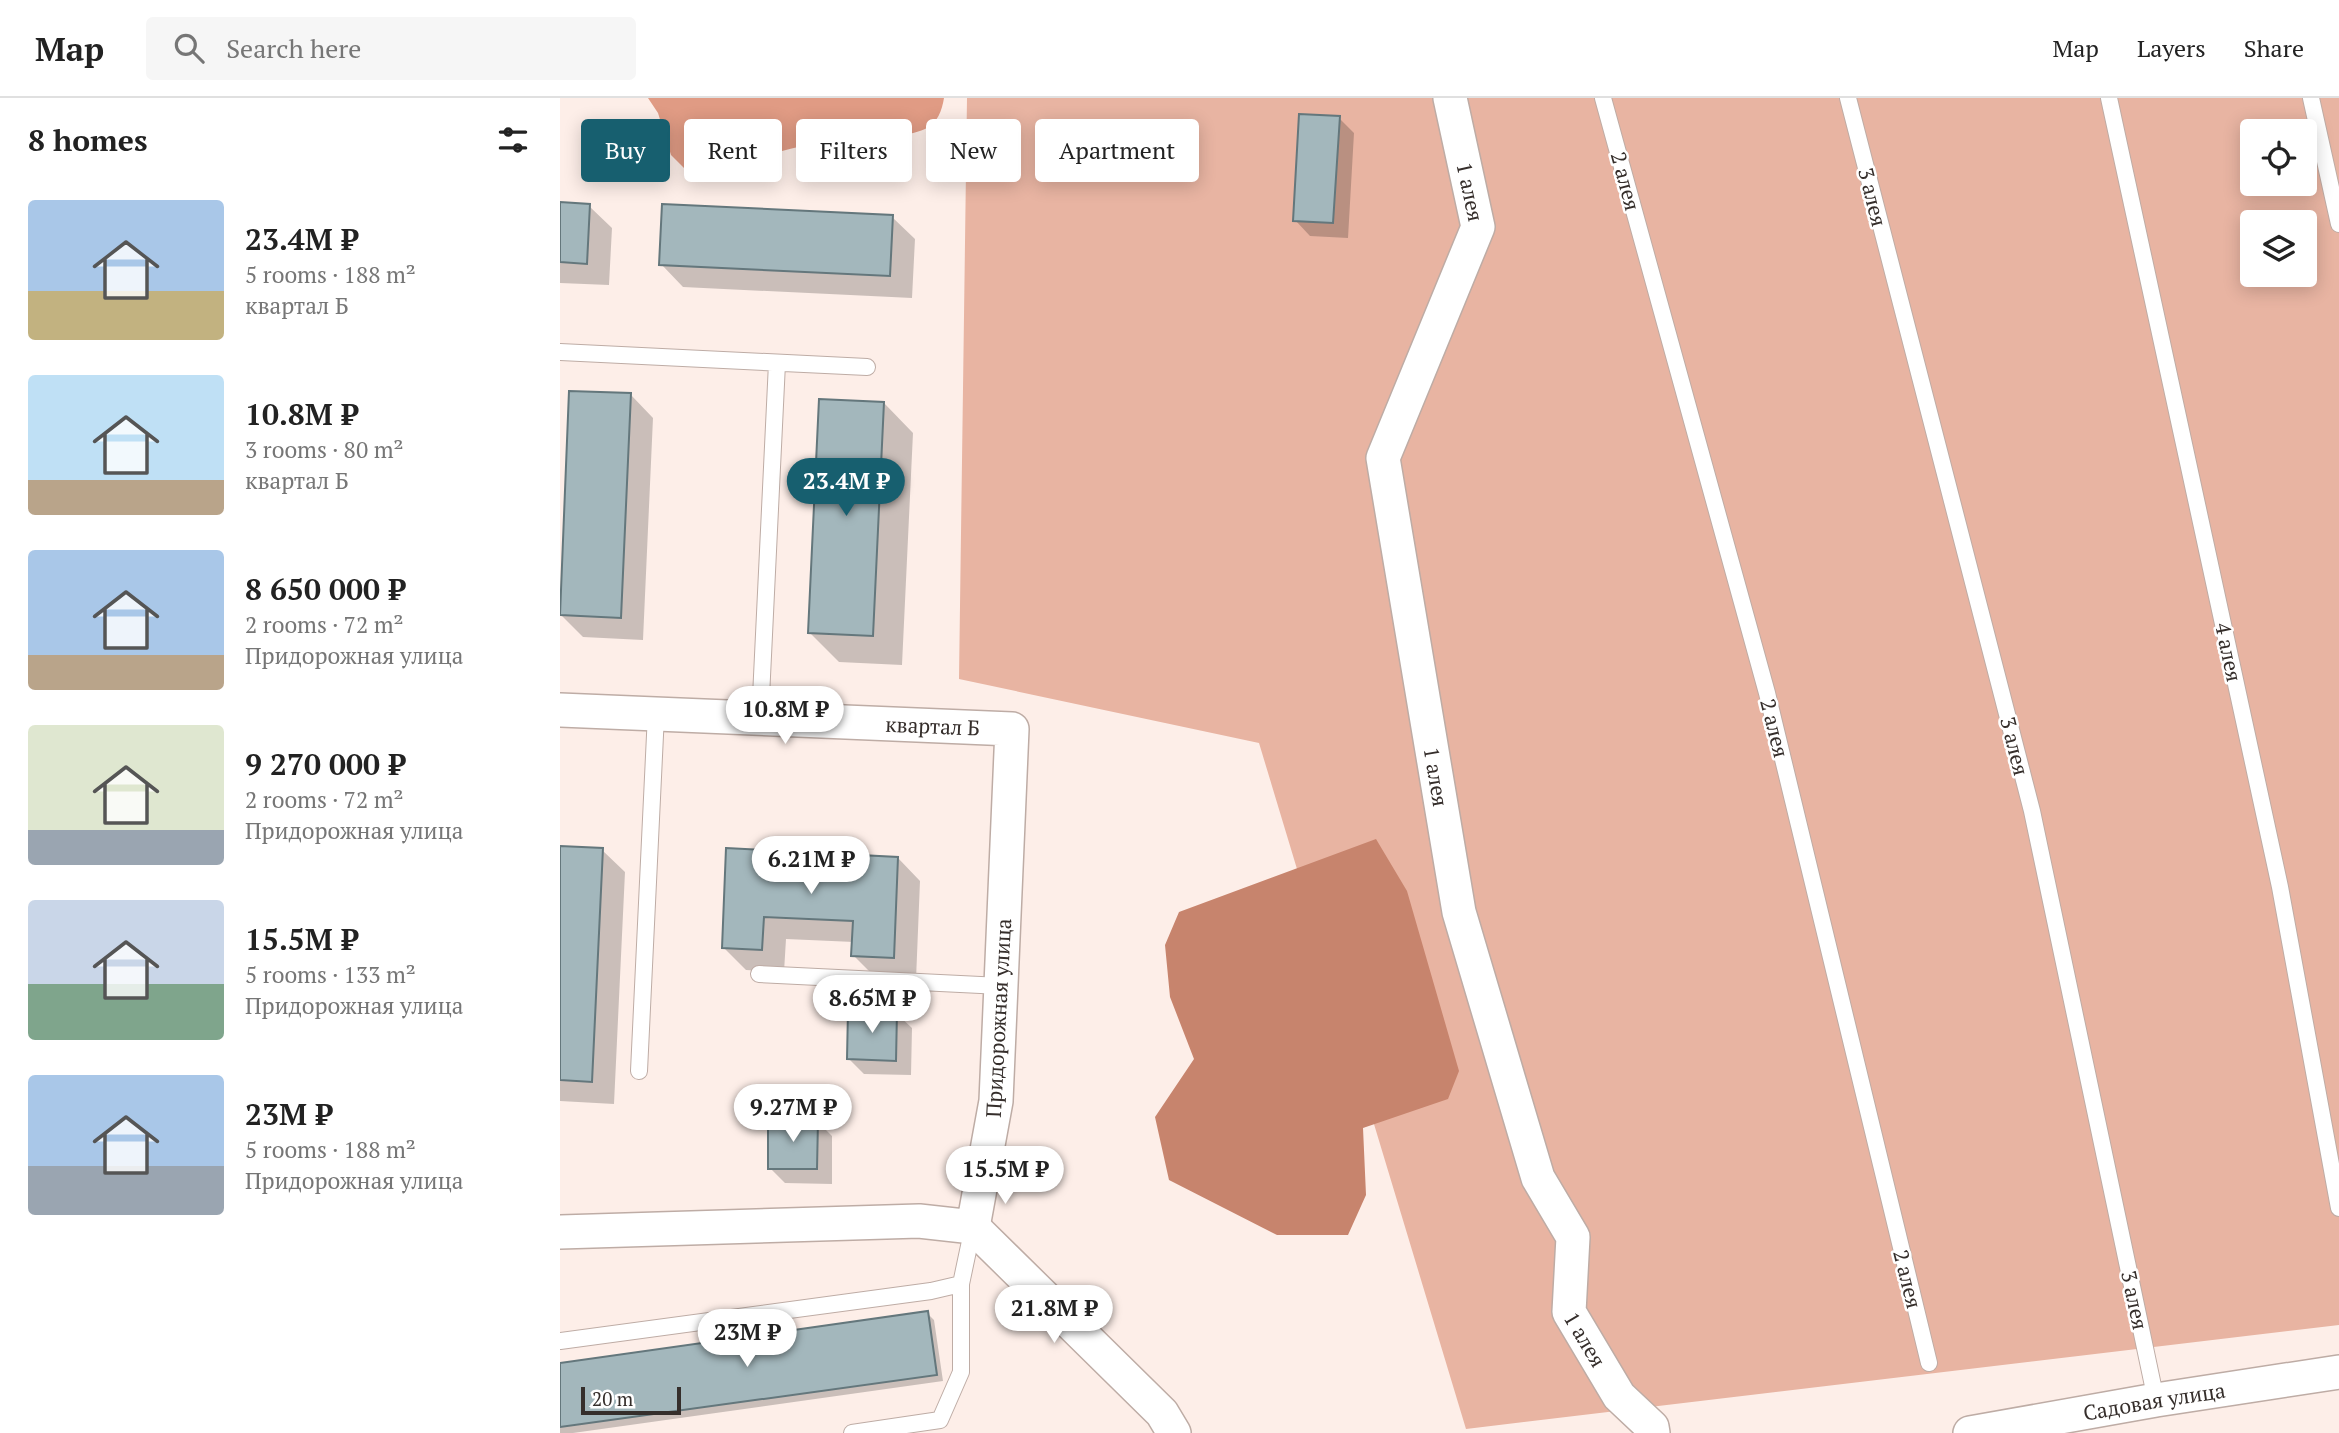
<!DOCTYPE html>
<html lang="en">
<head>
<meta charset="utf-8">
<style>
  :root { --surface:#fff; --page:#f6f6f6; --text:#222; --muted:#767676; --line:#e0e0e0; --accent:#175f6f }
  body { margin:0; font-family:"PT Serif",serif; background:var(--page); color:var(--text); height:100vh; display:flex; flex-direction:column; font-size:26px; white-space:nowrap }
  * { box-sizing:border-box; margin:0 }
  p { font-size:23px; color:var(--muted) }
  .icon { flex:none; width:38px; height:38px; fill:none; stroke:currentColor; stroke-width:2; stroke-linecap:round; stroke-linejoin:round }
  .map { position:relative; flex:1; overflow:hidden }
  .drawer { display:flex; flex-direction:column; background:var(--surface); width:560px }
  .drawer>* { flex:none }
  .guide { position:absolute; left:21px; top:21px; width:665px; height:63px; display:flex; gap:14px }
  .buttons { position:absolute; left:1680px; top:21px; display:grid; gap:14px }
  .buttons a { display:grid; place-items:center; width:77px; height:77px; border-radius:7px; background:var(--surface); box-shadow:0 4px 18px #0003; font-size:35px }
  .scale { position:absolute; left:21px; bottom:18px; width:100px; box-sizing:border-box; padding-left:7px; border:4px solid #352e2b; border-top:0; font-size:19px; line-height:24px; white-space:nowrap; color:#352e2b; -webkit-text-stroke:5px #fff; paint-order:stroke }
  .price { position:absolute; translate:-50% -60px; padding:0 16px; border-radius:24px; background:#fff; color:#222; font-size:23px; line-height:46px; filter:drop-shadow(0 2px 4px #0008) }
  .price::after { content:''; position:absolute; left:50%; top:42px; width:21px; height:16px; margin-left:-10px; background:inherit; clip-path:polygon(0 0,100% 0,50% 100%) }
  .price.on { background:var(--accent); color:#fff }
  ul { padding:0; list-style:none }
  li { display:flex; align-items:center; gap:21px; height:175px; padding:0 28px }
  li span { display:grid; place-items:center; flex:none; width:196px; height:140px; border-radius:7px; color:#555 }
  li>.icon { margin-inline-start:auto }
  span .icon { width:84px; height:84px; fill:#fffc; stroke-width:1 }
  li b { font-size:30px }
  h2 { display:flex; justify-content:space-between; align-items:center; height:84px; padding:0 28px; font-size:30px }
  .pill { padding:0 24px; border-radius:7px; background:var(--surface); box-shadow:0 4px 18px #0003; font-size:24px; line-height:63px }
  .pill.on { background:var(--accent); color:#fff }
  header { display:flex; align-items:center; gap:42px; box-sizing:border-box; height:98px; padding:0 35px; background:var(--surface); border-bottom:2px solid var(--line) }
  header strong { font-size:33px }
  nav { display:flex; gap:38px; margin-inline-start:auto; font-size:24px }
  .search { width:490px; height:63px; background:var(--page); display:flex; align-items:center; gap:18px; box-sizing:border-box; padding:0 24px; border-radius:7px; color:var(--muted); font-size:26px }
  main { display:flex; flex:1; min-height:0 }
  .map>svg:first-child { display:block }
</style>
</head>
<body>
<header>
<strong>Map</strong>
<div class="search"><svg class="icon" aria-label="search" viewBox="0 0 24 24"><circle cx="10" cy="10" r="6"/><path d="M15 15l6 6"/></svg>Search here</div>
<nav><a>Map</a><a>Layers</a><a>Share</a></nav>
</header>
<main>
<section class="drawer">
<h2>8 homes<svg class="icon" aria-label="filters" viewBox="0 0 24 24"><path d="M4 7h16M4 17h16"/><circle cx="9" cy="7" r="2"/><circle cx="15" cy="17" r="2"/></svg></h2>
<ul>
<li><span style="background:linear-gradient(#a9c7e8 65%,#c2b280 0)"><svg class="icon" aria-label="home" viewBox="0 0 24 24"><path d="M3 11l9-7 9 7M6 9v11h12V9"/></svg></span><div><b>23.4M ₽</b><p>5 rooms · 188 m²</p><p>квартал Б</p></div></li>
<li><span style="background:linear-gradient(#bfe0f5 75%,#b9a48a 0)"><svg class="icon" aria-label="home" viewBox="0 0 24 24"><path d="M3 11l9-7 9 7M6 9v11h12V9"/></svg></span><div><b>10.8M ₽</b><p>3 rooms · 80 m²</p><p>квартал Б</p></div></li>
<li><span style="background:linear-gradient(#a9c7e8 75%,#b9a48a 0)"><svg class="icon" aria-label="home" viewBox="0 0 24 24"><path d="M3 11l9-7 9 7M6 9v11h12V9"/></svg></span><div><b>8 650 000 ₽</b><p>2 rooms · 72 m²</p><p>Придорожная улица</p></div></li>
<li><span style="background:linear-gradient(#dfe7d0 75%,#9aa5b1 0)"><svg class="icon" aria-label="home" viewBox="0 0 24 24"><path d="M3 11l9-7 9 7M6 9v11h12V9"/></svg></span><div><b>9 270 000 ₽</b><p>2 rooms · 72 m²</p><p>Придорожная улица</p></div></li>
<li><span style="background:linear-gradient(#c9d6e8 60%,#7fa58c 0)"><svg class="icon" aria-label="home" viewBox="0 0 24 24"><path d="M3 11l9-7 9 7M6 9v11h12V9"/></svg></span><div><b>15.5M ₽</b><p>5 rooms · 133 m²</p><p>Придорожная улица</p></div></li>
<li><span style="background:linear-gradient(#a9c7e8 65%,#9aa5b1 0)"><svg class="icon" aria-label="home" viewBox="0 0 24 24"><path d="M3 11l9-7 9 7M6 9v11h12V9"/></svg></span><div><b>23M ₽</b><p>5 rooms · 188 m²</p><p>Придорожная улица</p></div></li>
</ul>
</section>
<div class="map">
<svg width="1779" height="1335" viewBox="0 0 1779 1335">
  <rect width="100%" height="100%" fill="#fdeee8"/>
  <path fill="#e8b4a2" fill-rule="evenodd" d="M407 0H1779V1227L906 1331 699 645 399 581ZM1692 33H1745V86H1692ZM1692 124H1745V177H1692Z"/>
  <path fill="#e09b84" d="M88 0H384C382 12 378 25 365 31 346 40 316 37 295 39 267 42 237 49 210 56 183 62 159 75 131 77L111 57 98 15Z"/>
  <path fill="#c7846d" d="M816 741 847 793 899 973 888 1001 803 1030 806 1097 788 1137H717L609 1082 595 1019 634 961 610 899 605 847 619 814Z"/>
  <path fill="#0003" d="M779 20 794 35 788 140 750 138 735 122Z
    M0 106 29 108 52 130 49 187 0 185Z
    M332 119 355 141 352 200 123 189 101 166Z
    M71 297 93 320 83 542 23 539 0 516Z
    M324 305 353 335 342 567 279 564 250 535Z
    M0 750 42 752 65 774 54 1006 0 1003Z
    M168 752 338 760 360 783 356 882 316 880 293 857 294 844 226 841 224 874 186 872 163 849Z
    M336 915 352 930 351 977 304 976 289 961Z
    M257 1023 272 1038V1086L225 1085 210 1070Z
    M367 1215 374 1222 383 1283 13 1335H0V1266Z"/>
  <path fill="#a3b7bc" stroke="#64777c" stroke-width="2" d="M739 16 780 18 773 125 733 123Z
    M0 104 30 106 27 166 0 164Z
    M102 106 333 117 330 178 99 167Z
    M9 293 71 295 61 520 0 517Z
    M259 301 324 304 313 538 248 535Z
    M0 748 43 750 32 984 0 982Z
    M166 750 338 759 334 860 291 858 293 823 204 819 202 852 162 850Z
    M288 912 337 913 336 963 287 961Z
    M208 1021 258 1022 257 1071H208Z
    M368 1213 377 1277 0 1329V1265Z"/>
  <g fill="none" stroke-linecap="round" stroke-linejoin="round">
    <defs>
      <path id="lane" d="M1043 0 1207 595 1369 1265
        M1288 0 1472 713 1596 1302
        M1549 0 1720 789 1779 1110
        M1751 0 1779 126
        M0 254 307 269
        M200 620 217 265
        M199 876 441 888
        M79 973 96 616
        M0 1243 371 1193 401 1186 413 1129
        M292 1335 380 1322 401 1274V1186"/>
      <g id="street">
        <path id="s1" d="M890 0 918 129 823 360 899 814 978 1080 1013 1139 1009 1214 1059 1298 1092 1329 1093 1335"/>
        <path id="s2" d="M0 612 452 631 436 1003 413 1129 359 1123 0 1134"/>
        <path d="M413 1129 602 1315 614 1335"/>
        <path id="s3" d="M1410 1335 1596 1302 1779 1274"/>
      </g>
    </defs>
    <use href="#lane" stroke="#beaca5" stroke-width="18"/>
    <use href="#street" stroke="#beaca5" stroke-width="36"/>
    <use href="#lane" stroke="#fff" stroke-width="16"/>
    <use href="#street" stroke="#fff" stroke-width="33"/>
  </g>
  <g text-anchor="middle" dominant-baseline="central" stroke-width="5" stroke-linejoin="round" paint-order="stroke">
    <g font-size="21" fill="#352e2b" stroke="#fff">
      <text transform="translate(1066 83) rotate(75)">2 алея</text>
      <text stroke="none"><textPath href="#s1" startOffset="96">1 алея</textPath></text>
      <text transform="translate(1313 99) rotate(76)">3 алея</text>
      <text transform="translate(1669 554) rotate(78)">4 алея</text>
      <text stroke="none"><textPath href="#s2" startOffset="373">квартал Б</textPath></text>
      <text transform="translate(1215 630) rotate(76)">2 алея</text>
      <text transform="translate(1455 648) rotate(76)">3 алея</text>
      <text stroke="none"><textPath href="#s1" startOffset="705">1 алея</textPath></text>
      <text transform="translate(438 920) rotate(-87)">Придорожная улица</text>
      <text transform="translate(1348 1181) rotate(76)">2 алея</text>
      <text transform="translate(1575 1202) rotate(78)">3 алея</text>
      <text stroke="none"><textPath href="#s1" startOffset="1295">1 алея</textPath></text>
      <text stroke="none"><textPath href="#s3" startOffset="187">Садовая улица</textPath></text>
    </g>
  </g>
</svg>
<div class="buttons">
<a><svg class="icon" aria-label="locate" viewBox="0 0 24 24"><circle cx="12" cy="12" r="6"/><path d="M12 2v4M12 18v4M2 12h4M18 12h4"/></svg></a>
<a><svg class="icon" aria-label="layers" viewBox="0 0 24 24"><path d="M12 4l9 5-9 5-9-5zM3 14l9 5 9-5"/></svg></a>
</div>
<div class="scale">20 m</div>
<b class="price on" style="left:286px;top:420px">23.4M ₽</b>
<b class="price" style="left:225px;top:648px">10.8M ₽</b>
<b class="price" style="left:251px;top:798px">6.21M ₽</b>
<b class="price" style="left:312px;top:937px">8.65M ₽</b>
<b class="price" style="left:233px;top:1046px">9.27M ₽</b>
<b class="price" style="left:445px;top:1108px">15.5M ₽</b>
<b class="price" style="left:494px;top:1247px">21.8M ₽</b>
<b class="price" style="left:187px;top:1271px">23M ₽</b>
<div class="guide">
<a class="pill on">Buy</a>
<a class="pill">Rent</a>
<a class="pill">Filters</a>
<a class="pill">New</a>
<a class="pill">Apartment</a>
</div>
</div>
</main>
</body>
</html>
